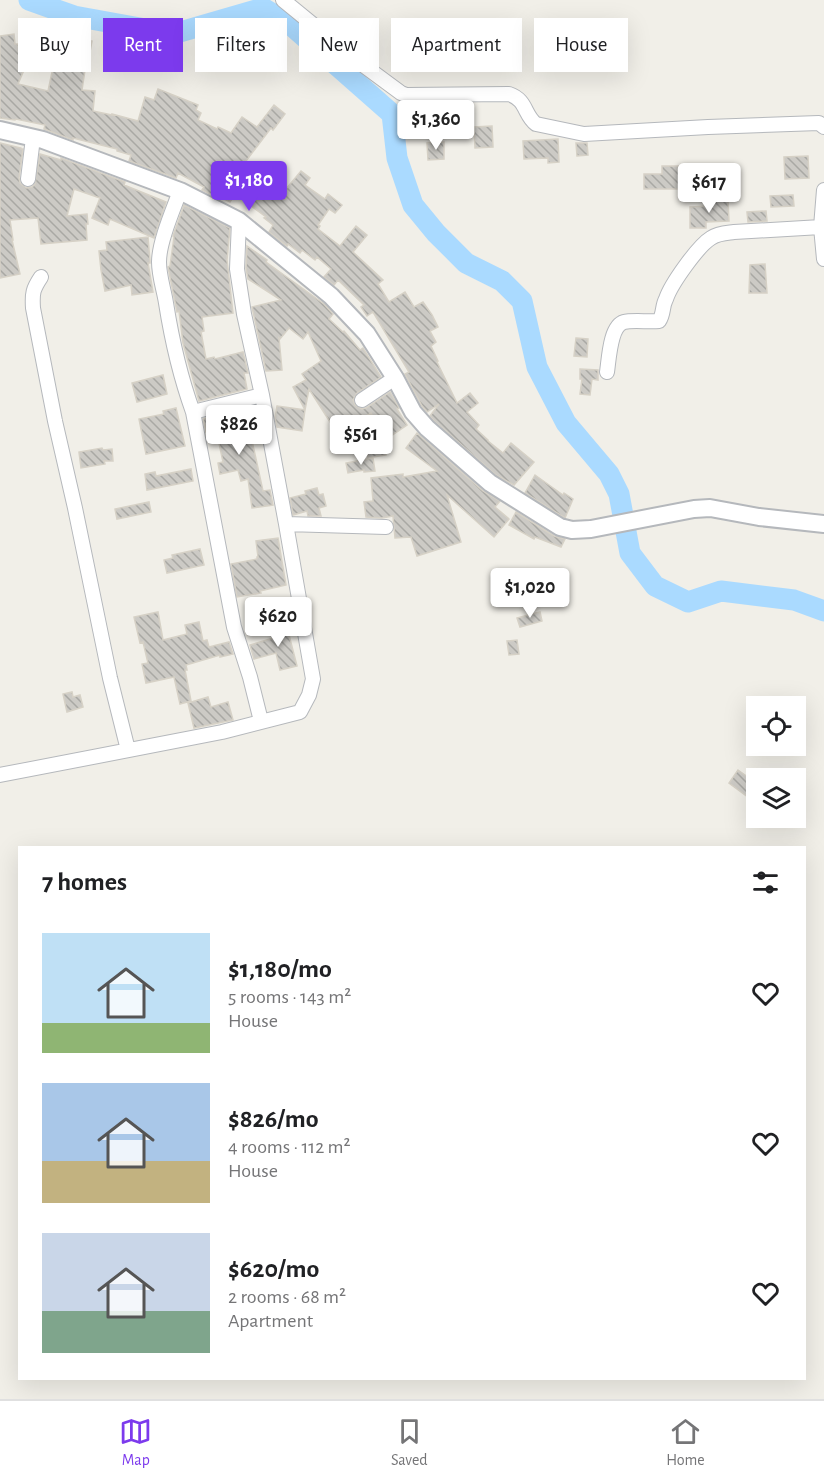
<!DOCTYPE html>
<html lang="en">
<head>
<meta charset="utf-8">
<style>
  :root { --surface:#fff; --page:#f6f6f6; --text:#202124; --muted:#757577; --line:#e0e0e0; --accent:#7c3aed }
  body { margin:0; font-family:"Alegreya Sans",sans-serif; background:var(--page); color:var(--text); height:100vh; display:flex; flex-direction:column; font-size:22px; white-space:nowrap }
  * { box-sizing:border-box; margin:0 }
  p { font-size:20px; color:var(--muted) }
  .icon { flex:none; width:33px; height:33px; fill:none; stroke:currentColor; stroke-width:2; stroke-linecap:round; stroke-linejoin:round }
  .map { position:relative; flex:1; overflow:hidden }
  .side { position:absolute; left:18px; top:846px; width:788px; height:534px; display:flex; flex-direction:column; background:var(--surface); border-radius:0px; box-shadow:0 6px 24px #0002 }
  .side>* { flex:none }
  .guide { position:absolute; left:18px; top:18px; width:789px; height:54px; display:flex; gap:12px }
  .tools { position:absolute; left:746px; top:696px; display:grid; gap:12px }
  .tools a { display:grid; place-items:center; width:60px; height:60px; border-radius:0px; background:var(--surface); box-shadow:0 6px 24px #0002; font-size:30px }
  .price { position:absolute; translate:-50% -51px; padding:0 14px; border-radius:6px; background:#fff; color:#222; font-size:20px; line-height:39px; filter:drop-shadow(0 2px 3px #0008) }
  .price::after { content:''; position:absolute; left:50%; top:36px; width:18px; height:14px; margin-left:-9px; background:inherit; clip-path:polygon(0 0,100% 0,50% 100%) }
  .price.on { background:var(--accent); color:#fff }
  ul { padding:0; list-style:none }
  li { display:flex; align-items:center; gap:18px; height:150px; padding:0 24px }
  li span { display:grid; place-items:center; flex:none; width:168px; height:120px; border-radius:0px; color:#555 }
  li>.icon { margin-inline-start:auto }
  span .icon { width:72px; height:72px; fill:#fffc; stroke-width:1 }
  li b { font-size:26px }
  h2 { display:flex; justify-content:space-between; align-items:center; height:72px; padding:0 24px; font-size:26px }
  .pill { padding:0 21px; border-radius:0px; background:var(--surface); box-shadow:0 6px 24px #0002; font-size:21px; line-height:54px }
  .pill.on { background:var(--accent); color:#fff }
  .tab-bar { display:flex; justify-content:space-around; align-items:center; height:84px; border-top:2px solid var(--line); background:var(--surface); font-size:16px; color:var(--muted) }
  .tab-bar a { display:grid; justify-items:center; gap:3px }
  .tab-bar .on { color:var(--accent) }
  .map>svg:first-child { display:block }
</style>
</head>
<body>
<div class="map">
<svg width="824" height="1399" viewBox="0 0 824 1399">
  <defs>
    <pattern id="building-back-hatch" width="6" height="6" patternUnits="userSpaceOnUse" patternTransform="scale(1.5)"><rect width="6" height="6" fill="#cccac5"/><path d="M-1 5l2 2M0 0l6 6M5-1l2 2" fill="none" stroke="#a9a8a4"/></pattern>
  </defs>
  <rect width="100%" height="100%" fill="#f1efe8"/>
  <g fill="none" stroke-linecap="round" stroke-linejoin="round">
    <path stroke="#aadaff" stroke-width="21" d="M29 0 74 16 173 34 263 8 291 25 392 114 397 158 413 205 436 233 466 263 502 281 522 301 537 367 566 423 609 474 619 494 630 553 655 586 688 602 721 591 794 600 824 611"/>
  </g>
  <path fill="url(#building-back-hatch)" stroke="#d6d1c6" stroke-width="1.5" d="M14 34 15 44H18L22 69 24 70 18 84 48 91 54 63 59 64 62 40 73 41 74 38 92 41 89 57H87L82 90 95 91 93 111 112 115V114L138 121 145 97 154 100 158 89 198 105 196 110 201 113 198 120 217 129 218 127 231 133 242 117 257 127 274 105 285 114 273 130 271 128 240 169 258 180 264 172 286 189 301 171 310 178 305 185 325 199 328 194 342 205 335 213 329 209 318 225 320 226 318 229 340 246 356 226 367 235 353 252 383 280 378 284 389 302 405 292 414 307 423 302 432 315 438 327 430 331 436 342 431 346 438 361 437 362 457 403 470 393 478 403 467 412 479 425 476 429 488 440V441L503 453 511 443 534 462 514 485 496 475 434 421 430 416 439 404 427 412 422 406 405 374 409 372 373 312 367 316 361 307 364 305 338 280 334 285 324 277 331 269 317 257 315 260 302 250 300 253 288 244 287 246 269 232 273 225 264 218 266 217 235 194 230 202 217 195 216 197 202 190 204 187 178 173 176 178 129 161 131 155 117 151V149L73 138V140L44 129 45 125 16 119 15 120 0 118V36Z
    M492 126 493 147 475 148 474 127Z
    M558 139 559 162 548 163V158L524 159 523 141Z
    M444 142V159L428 160 427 143Z
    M0 143 21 148V149H23L19 178 20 183 26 188 32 187 35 184 40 154 61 160V158L125 182 124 185 166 202 154 238 110 219 108 225 92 218 100 198 74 189 67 216 87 214 88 224H86L87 240 41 244 38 218 10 220 13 240H12L20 274 0 278Z
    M576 143H587L588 155 577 156Z
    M808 156 809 178 785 179 784 157Z
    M662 166H690V183H683V189H644V174H662Z
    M793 195 794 206 771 207 770 196Z
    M728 200 729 221 706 222V228H690V207L709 206V201Z
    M184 205 230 228 227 260 233 313 202 317 204 331 201 332 206 359 214 357 215 359 243 352 248 373H244L247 389 199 401 183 343 179 311 177 312 168 267 170 266 174 237 173 236Z
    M766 211 767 221 748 222 747 212Z
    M148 237 150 261V263H148L153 292 132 295 131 285 105 291 101 270 99 251 107 250 106 242Z
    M247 246 267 260 266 262 324 304 333 314 329 319 343 332 344 331 360 350 363 348 381 377 357 393 353 400 355 405 362 409 366 408 390 392 399 408 397 409 407 425 391 436 379 418 375 420 371 413 337 433 309 389 305 410 293 387 306 380 302 374 321 361 308 332 303 339 289 328 280 339 279 338 282 370 266 371 252 307 281 300 248 279 246 268Z
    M765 264 767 293H749L750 265Z
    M576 338 588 339 587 357 574 356Z
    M580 369 598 370V380L592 379 590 395 580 394 582 379H580Z
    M163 375 167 394 137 402 132 383Z
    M277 406 305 410 302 431 277 427 275 418Z
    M176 408 185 446 146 454 139 419 164 414 163 411Z
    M230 412 234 430 249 427 263 491 270 490 273 505 252 508 248 479 241 481 238 470 220 474 218 463 223 462 216 429 206 432 203 419Z
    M417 433 483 491 500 501 495 507 509 519 494 537 447 495 461 542 417 556 411 537 395 538 393 516 382 518 366 517 364 502 373 501 371 478 403 474V477L437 471 406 448Z
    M384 443 386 455 368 458 366 446Z
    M102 448 103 450 112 449 113 461H104L105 464 81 468 79 452Z
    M373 458 375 471 364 472V470L348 473 346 463Z
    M191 469 193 481 147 490 145 474 155 472 156 476Z
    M535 475 563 495 564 493 573 499 565 518 525 493Z
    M317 488 319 495 323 494 326 506 319 508 321 516H308L307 511 293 515 290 498 306 494 305 491Z
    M149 502 151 512 117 519 115 509Z
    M516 512 554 536 565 539 561 547 535 537 534 539 509 525Z
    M278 538 286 585 260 591 261 593 237 597 231 564 257 559V557H258L256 541Z
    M200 549 204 565 167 573 164 560 173 558 172 555Z
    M158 612 163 640 187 634 185 625 199 622 203 641 207 640 209 647 229 642 233 654 220 657V655L186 665 187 670H185L191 701 180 704 174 677 146 683 142 664 148 663 143 642 140 643 134 617Z
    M540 612 542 621 520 627 517 618Z
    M289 621 291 630 288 631 297 666 280 670 276 653 254 659 250 645 280 636 277 625Z
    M517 640 519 654 509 655 507 641Z
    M72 692 73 697 80 695 83 707 67 712 63 694Z
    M208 697 211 707 228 702 233 720 194 728 188 703Z
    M738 770 756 783V803L729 783Z"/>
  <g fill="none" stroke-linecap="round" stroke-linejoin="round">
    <defs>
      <path id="minor" d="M283 0 355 59 401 93 406 95 509 94C527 100 524 115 536 124L584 134 708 127 819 123 824 127
        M28 179 33 138
        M824 190 821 227 824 259
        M180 191C173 210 159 242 159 262 159 276 164 290 166 303 172 341 180 376 193 412L234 627 250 677 261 721
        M41 277C33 289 32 293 33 308L55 421 75 508 110 678 128 750
        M607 372C609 359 610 326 624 322 631 320 650 322 659 321 664 314 662 306 666 299 671 284 698 246 711 238 718 233 726 233 734 232L821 227
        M362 400 395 378
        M193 412 262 395
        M286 524 386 527
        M0 775 222 732 300 712 309 695 313 679 286 524 262 395 244 314 237 269 239 221"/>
      <path id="tertiary" d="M0 130 43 140 180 191 239 221 331 296 367 334 395 378 413 412 427 428 490 483 560 527 572 530 591 529 694 509 710 508 759 517 824 524"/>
    </defs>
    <use href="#minor" stroke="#b5b8bc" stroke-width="16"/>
    <use href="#tertiary" stroke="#b5b8bc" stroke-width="20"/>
    <use href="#minor" stroke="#fff" stroke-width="14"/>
    <use href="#tertiary" stroke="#fff" stroke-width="16"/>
  </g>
</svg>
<div class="tools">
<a><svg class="icon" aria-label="locate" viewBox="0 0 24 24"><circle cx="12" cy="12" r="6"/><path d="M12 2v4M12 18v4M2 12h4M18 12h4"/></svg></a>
<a><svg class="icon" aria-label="layers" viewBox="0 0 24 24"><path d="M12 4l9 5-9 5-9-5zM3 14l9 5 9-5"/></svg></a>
</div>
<b class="price" style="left:436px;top:151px">$1,360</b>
<b class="price on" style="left:249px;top:212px">$1,180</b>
<b class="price" style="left:709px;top:214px">$617</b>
<b class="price" style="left:239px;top:456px">$826</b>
<b class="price" style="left:361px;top:466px">$561</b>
<b class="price" style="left:530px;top:619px">$1,020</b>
<b class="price" style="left:278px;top:648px">$620</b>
<div class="guide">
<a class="pill">Buy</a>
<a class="pill on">Rent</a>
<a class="pill">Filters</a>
<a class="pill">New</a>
<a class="pill">Apartment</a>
<a class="pill">House</a>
</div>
<section class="side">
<h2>7 homes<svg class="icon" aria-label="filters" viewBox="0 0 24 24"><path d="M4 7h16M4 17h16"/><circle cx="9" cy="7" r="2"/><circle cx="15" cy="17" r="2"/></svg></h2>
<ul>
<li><span style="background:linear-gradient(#bfe0f5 75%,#8fb573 0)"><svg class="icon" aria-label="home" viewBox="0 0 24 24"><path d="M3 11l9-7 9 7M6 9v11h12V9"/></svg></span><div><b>$1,180/mo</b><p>5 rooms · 143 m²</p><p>House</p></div><svg class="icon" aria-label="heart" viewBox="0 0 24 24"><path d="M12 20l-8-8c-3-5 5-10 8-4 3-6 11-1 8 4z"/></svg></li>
<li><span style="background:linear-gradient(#a9c7e8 65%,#c2b280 0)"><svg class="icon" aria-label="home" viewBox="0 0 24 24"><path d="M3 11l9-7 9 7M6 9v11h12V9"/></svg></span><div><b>$826/mo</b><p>4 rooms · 112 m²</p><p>House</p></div><svg class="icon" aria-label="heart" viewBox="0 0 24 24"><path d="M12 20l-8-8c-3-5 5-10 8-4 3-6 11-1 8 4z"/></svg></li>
<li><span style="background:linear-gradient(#c9d6e8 65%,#7fa58c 0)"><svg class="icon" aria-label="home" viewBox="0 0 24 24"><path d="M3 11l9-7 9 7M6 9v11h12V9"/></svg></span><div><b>$620/mo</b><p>2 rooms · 68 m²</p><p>Apartment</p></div><svg class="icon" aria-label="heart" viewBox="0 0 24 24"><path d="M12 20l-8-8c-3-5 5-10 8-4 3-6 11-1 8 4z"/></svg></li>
</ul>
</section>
</div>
<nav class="tab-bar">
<a class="on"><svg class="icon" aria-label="map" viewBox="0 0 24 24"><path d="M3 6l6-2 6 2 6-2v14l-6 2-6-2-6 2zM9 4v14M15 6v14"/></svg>Map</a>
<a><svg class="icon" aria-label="saved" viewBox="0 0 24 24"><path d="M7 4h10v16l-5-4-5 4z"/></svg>Saved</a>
<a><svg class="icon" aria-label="home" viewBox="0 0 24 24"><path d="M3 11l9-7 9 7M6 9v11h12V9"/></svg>Home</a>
</nav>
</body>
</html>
